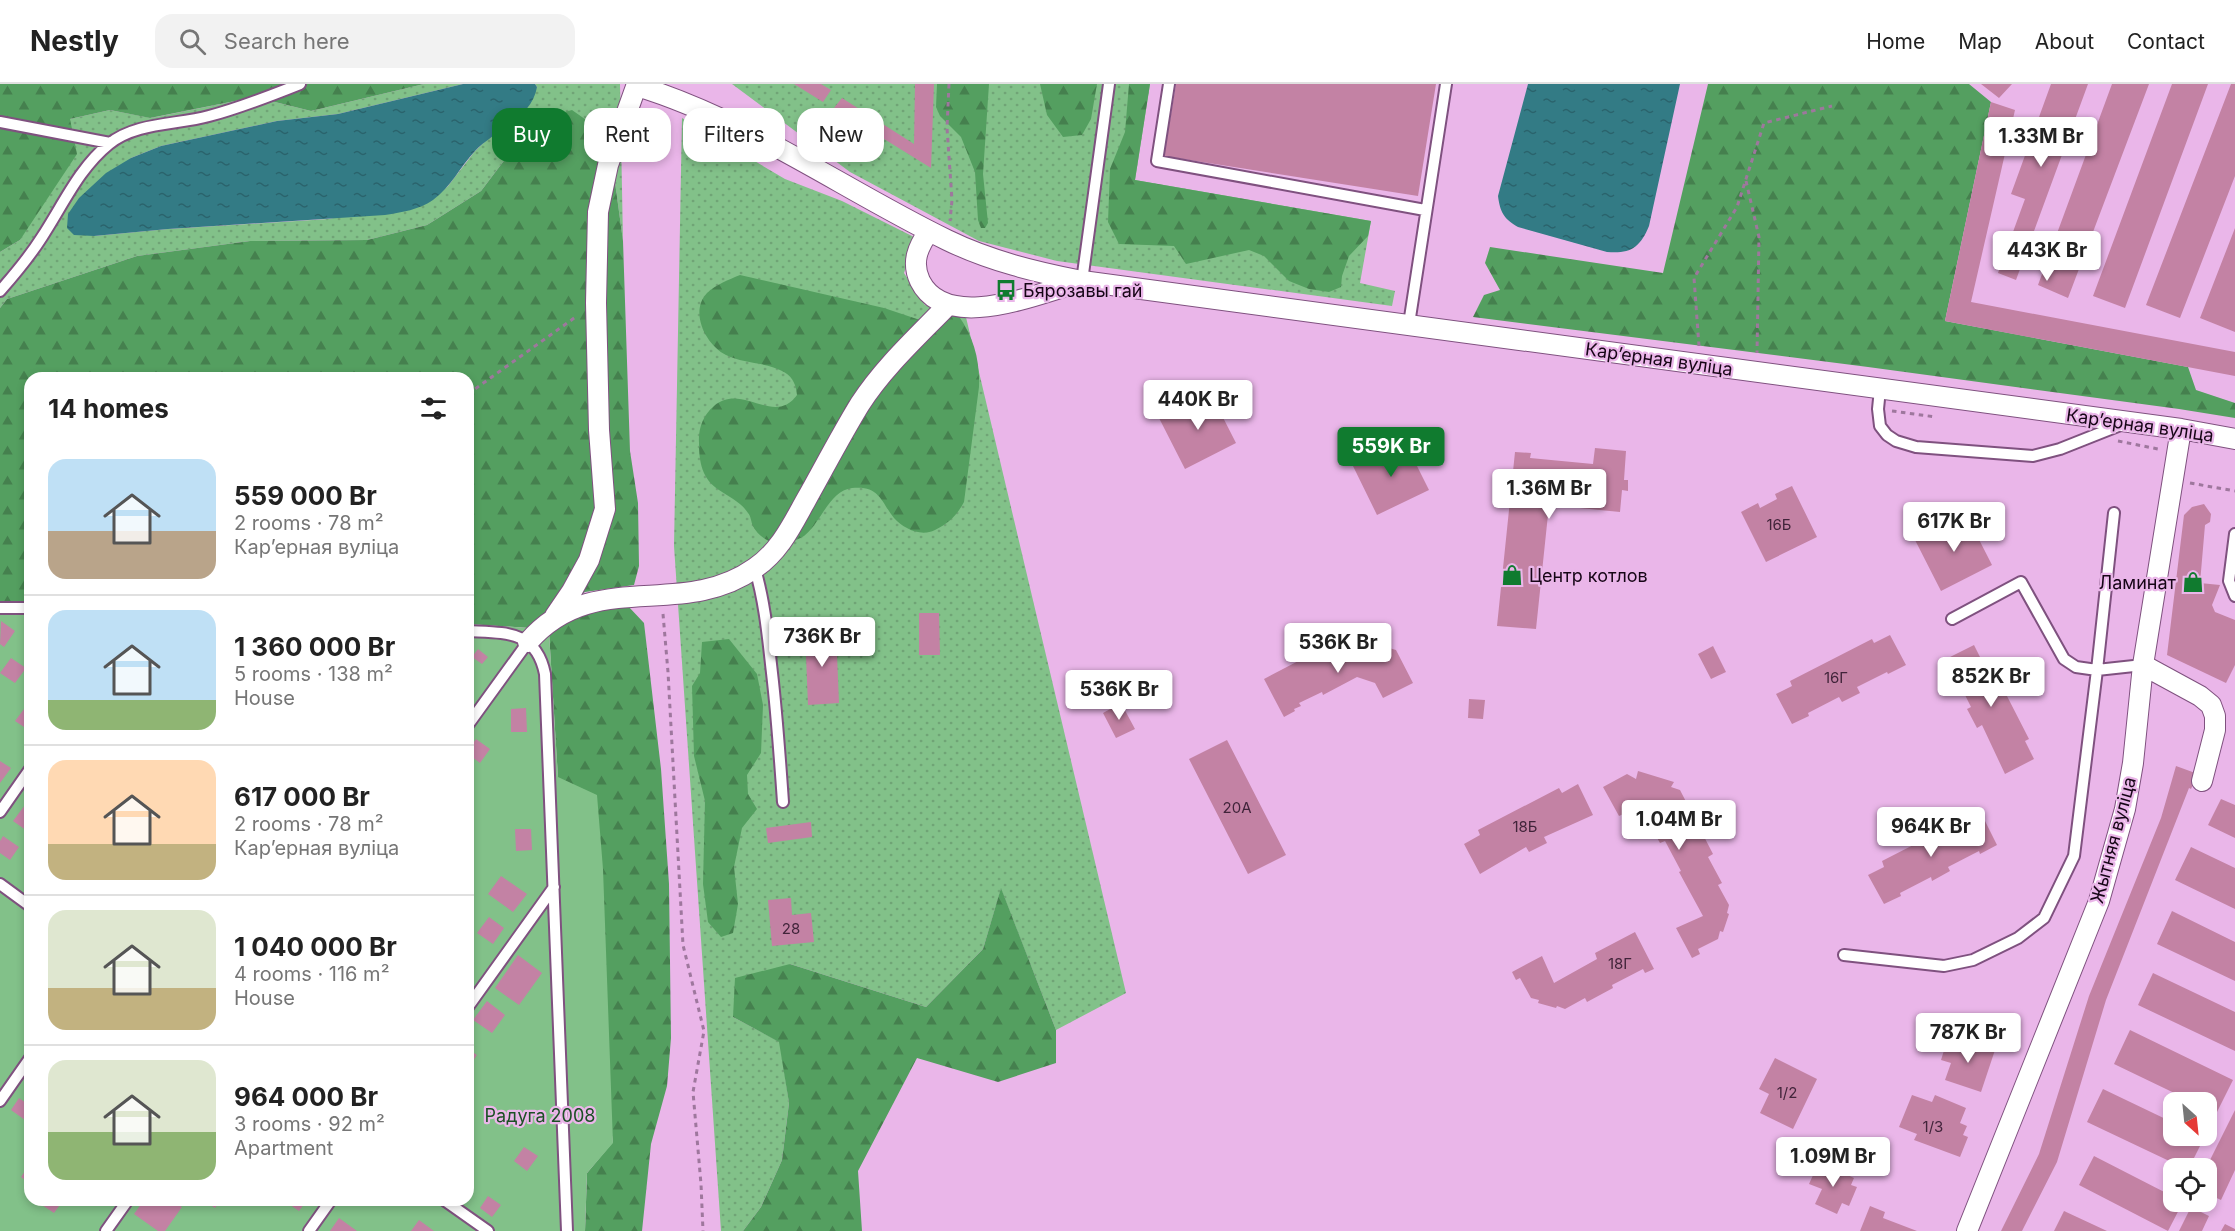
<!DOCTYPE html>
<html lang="en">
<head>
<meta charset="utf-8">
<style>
  :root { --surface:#fff; --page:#f2f2f2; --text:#222; --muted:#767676; --line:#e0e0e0; --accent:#107b2f }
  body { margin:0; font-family:Inter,sans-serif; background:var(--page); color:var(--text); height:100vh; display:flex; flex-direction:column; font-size:22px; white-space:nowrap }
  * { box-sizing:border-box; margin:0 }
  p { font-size:20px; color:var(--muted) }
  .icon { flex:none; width:33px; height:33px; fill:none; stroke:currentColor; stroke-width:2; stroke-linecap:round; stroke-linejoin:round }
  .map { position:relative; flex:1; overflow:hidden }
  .sheet { position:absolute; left:24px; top:288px; width:450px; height:834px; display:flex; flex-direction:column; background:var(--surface); border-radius:18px; box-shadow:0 3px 9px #0003 }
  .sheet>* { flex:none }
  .guide { position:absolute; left:492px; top:24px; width:570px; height:54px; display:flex; gap:12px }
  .needle { width:39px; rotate:153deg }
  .tools { position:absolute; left:2163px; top:1008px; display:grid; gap:12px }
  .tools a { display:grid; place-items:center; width:54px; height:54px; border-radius:12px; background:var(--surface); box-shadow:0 3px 9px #0003; font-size:30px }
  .price { position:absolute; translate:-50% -51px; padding:0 14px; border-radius:6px; background:#fff; color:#222; font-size:20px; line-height:39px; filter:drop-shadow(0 2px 3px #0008) }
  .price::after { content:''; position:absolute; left:50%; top:36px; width:18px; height:14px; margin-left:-9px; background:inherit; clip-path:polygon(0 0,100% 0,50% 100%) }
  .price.active { background:var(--accent); color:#fff }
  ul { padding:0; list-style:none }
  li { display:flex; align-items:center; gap:18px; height:150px; padding:0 24px }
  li+li { border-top:2px solid var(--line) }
  li span { display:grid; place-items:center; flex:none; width:168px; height:120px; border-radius:18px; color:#555 }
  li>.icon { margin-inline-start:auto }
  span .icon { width:72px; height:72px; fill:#fffc; stroke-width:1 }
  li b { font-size:26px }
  h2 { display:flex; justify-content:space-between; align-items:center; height:72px; padding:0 24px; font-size:26px }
  .tag { padding:0 21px; border-radius:18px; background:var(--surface); box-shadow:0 3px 9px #0003; font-size:21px; line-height:54px }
  .tag.active { background:var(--accent); color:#fff }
  header { display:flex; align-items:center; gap:36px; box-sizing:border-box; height:84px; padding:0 30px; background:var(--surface); border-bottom:2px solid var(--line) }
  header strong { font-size:28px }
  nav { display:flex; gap:33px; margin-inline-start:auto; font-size:21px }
  .search { width:420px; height:54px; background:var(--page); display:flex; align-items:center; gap:15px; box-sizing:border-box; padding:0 21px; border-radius:18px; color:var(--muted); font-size:22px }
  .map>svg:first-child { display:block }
</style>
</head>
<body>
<header>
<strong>Nestly</strong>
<div class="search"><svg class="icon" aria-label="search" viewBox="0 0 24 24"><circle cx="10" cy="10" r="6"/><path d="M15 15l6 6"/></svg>Search here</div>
<nav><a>Home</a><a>Map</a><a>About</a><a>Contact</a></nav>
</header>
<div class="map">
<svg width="2235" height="1147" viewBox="0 0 2235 1147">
  <defs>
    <pattern id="grass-dots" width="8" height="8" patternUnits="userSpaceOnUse" patternTransform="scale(1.5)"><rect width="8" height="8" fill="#82c189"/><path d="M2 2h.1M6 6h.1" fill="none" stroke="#70a476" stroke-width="1.8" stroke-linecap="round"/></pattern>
    <pattern id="forest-firs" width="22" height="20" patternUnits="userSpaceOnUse" patternTransform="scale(1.5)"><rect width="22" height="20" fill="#549f60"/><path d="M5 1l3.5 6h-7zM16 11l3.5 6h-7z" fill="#45804e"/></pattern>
    <pattern id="water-ripples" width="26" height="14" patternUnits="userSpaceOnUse" patternTransform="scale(1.5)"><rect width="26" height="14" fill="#337b85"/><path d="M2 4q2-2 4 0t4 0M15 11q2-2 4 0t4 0" fill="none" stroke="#2a636c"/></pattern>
  </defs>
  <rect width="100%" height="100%" fill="#eab6e9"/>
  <path fill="url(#grass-dots)" d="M424 0H463L338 30 277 37 161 62 131 74 94 152 168 145 328 135 432 116 448 102 475 67 491 52 513 37 537 3 535 0H620L623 157 612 76 519 57 481 107 427 141 367 156 250 157 137 172 7 215 0 224V168L20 156 70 35 110 26 151 34 255 13 311 27Z
    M732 0H1150L1135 96 1371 137 1360 199 1395 207 1392 222 1057 177 979 157 850 88Z
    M682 34 785 95 842 117 916 154 904 189 925 221 965 229 1126 909 1056 946 1001 805 983 865 926 923 790 880 733 933 780 958 789 1019 782 1076 761 1123 743 1147H721L674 462Z"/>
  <path fill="url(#forest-firs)" d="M0 0H424L311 27 255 13 150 34 110 26 70 35 77 70 20 156 0 168Z
    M937 0H989L983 90 988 139 985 144H981L978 136 975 88 961 53 940 32 936 23Z
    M1040 0H1097L1091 35 1082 51 1063 53 1047 31Z
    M1129 0H1150L1135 96 1371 137 1368 152 1349 172 1342 192 1341 203 1329 208 1309 205 1289 197 1264 172 1249 166 1186 180 1174 162 1119 160 1108 138 1110 85 1125 48Z
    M1708 0H1969L1991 18 1945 237 2188 283 2196 306 2235 319V334L2179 325 1868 283 1473 233 1484 211 1500 206 1485 179 1490 163 1663 189Z
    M572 26 599 45 612 76 623 157 630 367 638 419 639 482 634 501 585 508 529 544 468 540V294H30V522L0 523V224L7 215 137 172 250 157 367 156 427 141 481 107 519 57 547 33Z
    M740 191 884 224 920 236 946 228 958 231C974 253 980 277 979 303L964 418C957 431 949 439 935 446 921 453 904 445 894 434 881 418 880 401 852 404 829 407 821 439 804 452 796 457 786 459 778 461 767 457 758 452 753 442 751 438 751 432 748 429 741 418 729 413 719 406 702 395 699 378 699 359 698 345 703 331 714 322 742 298 774 343 797 311 796 302 794 294 784 288 767 278 744 280 726 271 706 261 689 228 707 209 717 200 728 196 740 191Z
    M628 522 644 539 661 685 669 800 671 954 667 1002 651 1060 642 1147H585L587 1089 613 1058 558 694 549 548 591 527Z
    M729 555 757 590 763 621 761 669 747 691 748 710 757 725 742 744 734 783 738 820 733 849 721 853 708 838 703 800 705 717 694 672 692 602 700 589 702 558Z
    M1001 804 1056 946V979L998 998 917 974 858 1087 862 1147H743L761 1123 782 1076 789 1019 779 958 733 933 735 894 790 880 926 923 983 865Z"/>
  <path fill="#82c189" d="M30 521V1116H468V540L529 544 549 548 558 693 597 711 603 785 613 1059 587 1089 585 1147H0V522Z"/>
  <path fill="url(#water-ripples)" d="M463 0H535L537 3C532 34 495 46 475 67 460 83 451 103 433 116 418 126 403 128 385 131L168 145 94 152 74 151 67 144 68 130 79 114 106 89 131 74 161 62 277 37 338 30Z
    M1528 0H1680L1649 142C1640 164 1630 170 1607 168L1518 143C1504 135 1500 128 1498 112Z"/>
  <path fill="#c382a4" d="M794 0H821L831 6 823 18Z
    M915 0H934L931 84 834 24 842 14 914 60Z
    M1176 0H1436L1418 112 1164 72Z
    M1981 0H2012L1999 14Z
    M2051 0H2088L2016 196 1998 189 2025 115 2011 110Z
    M2112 0H2149L2068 214 2038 201Z
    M2172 0H2208L2125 224 2093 212Z
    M2231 0H2235V92L2180 234 2146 221Z
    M1991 18 2015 26 1971 218 2235 268V292L1945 237Z
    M2235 144V248L2200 234Z
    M1210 308 1236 359 1185 385 1159 334 1176 326 1178 330 1196 322 1193 317Z
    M1403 354 1429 406 1377 431 1352 380 1369 372 1371 376 1389 368 1386 363Z
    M1595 364 1626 367 1624 396H1628V407L1622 406 1620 428 1549 421 1536 545 1497 542 1515 368 1531 369 1530 374 1593 380Z
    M1792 402 1817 453 1766 478 1741 428 1758 419 1760 424 1777 415 1775 410Z
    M2204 420 2211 430 2210 438 2205 441 2200 499 2220 501 2212 521 2215 528 2235 536V581L2226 599 2167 571 2184 431 2192 423Z
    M1966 430 1992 481 1941 507 1915 456 1932 447 1935 452 1952 443 1949 438Z
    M919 529H939L940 571H919Z
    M1 537 15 547 4 563 0 560Z
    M836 546 839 619 808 621 805 548Z
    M1890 551 1906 581 1888 590 1887 588 1857 603 1860 609 1842 618 1839 613 1808 629 1809 632 1792 640 1776 610 1792 602 1790 597 1872 555 1874 559Z
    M1355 554 1396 566 1413 599 1383 614 1375 599 1357 593 1323 611 1322 608 1299 619 1301 622 1294 625 1295 627 1284 633 1264 595 1306 573 1309 578Z
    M1974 561 1982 577 1988 575 2029 655 2025 657 2034 675 2005 690 1982 641 1977 644 1967 625 1971 623 1956 593 1954 594 1944 576Z
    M1713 562 1726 588 1711 595 1698 570Z
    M478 565 488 573 482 580 472 573Z
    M11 574 26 584 15 599 0 589Z
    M1469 615 1485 616 1483 635 1468 634Z
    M1121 619 1135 645 1116 654 1103 629Z
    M526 624 527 648H511V625Z
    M24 625 30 629V647L15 637Z
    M476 655 490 665 480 679 468 670V666Z
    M1227 656 1286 771 1248 790 1189 675Z
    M0 677 11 684 0 699Z
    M2176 682 2198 690 2191 705 2189 704 2106 916 2057 1078 2022 1147H2001L2039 1070 2089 912 2161 734Z
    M1638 687 1674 698 1671 703 1680 706 1713 770 1708 773 1722 799 1718 801 1729 821 1727 829 1729 830 1723 848 1720 847 1718 855 1698 865 1700 870 1692 874 1676 844 1703 832 1679 788 1681 787 1665 757 1660 759 1655 750 1663 746 1658 736 1662 733 1657 724 1654 730 1635 724 1638 717 1627 723 1630 727 1619 732 1603 703 1627 690 1636 695Z
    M1578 700 1593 731 1544 753 1547 759 1529 768 1526 763 1480 790 1464 760 1480 751 1478 746 1559 704 1562 709Z
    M2221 715 2235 721V754L2208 741Z
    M25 721 30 724V749L13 737Z
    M1982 731 1997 761 1980 770 1979 767 1948 783 1950 787 1932 797 1931 793 1900 809 1901 812 1884 820 1868 791 1884 783 1882 777 1964 735 1966 739Z
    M811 738 812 753 768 759 766 744Z
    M515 745H531L532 766 516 767Z
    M3 752 19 763 10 776 0 769V757Z
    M2191 763 2235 784V825L2175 796Z
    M501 792 527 810 513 828 488 810Z
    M791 814 792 831 811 829 814 858 772 862 768 816Z
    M2172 827 2235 858V897L2157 860Z
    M489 833 504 844 493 860 477 849Z
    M1635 848 1654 885 1645 889 1643 885 1612 901 1613 904 1587 918 1585 914 1565 925 1557 922 1556 924 1538 919 1539 916 1531 914 1520 894 1516 896 1512 888 1542 872 1554 899 1597 875 1595 869Z
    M518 871 542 889 519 921 495 904Z
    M2153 889 2235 928V967L2138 921Z
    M487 917 505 931 492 949 473 936Z
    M2130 946 2233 996 2216 1030 2206 1025V1018H2193L2114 980Z
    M1961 955 1995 966 1981 1008 1945 996 1951 979 1941 976 1947 957 1960 961Z
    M468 965 477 971 468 984Z
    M1775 974 1817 995 1793 1045 1760 1029 1769 1010 1759 1005Z
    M2103 1005 2174 1039V1052H2199L2204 1054 2189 1084H2184L2087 1038Z
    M1912 1011 1932 1018 1935 1011 1966 1024 1960 1039 1967 1042 1963 1051 1968 1053 1960 1073 1914 1056 1917 1050 1899 1043Z
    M19 1014 30 1022V1029L25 1036 11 1026Z
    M2235 1026V1086L2221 1116 2206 1109V1084Z
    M524 1063 538 1072 527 1087 514 1077Z
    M2094 1072 2174 1113V1118H2183L2168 1147 2079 1101Z
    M1819 1078 1854 1094 1851 1101 1857 1103 1849 1122 1842 1119 1837 1130 1815 1120 1822 1105 1809 1100Z
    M27 1084 30 1086V1100L21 1093Z
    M488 1112 501 1121 492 1133 480 1124Z
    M41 1116H58L62 1118 54 1129 39 1119Z
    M144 1116H171L182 1123 165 1147H158L134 1130Z
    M203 1116H221L215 1124Z
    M283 1116H307L299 1127Z
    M1870 1122 1885 1128 1883 1134 1917 1147H1860Z
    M2191 1123 2209 1132 2202 1147H2179Z
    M2064 1127 2107 1147H2054Z
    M339 1134 357 1147H330Z
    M419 1136 434 1147H411Z
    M2225 1140 2235 1145V1147H2221Z"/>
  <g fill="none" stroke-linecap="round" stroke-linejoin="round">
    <defs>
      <path id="service" d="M1169 0 1157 77 1425 126
        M0 38 110 59
        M1082 197 1109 0
        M0 207C15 190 30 172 42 153 63 121 79 84 109 60 136 38 177 41 209 32 240 24 270 12 300 0
        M1409 240 1446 0
        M1880 305 1878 325 1880 342 1887 351 1896 357 1916 363 2033 372 2060 365 2123 340
        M2235 450 2229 497 2235 512
        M755 485C765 519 768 554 772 589 777 632 780 675 783 718
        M0 524H30
        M1952 535 2021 498 2064 575 2076 583 2097 586 2114 429
        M468 547C506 549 536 546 545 590L567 1147
        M468 641 528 558
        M0 728 30 685
        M0 800 30 822
        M1844 871 1944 882 1973 876 2018 854 2044 834 2074 772 2097 586 2143 581
        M468 923 554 803
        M0 1017 30 974
        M444 1116 488 1147
        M106 1147 128 1116
        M309 1147 331 1116"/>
      <path id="minor" d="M637 2C748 36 844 106 947 156 990 177 1036 188 1082 197L2181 345 2235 355
        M929 147C918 163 911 178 920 197 946 249 1036 210 1077 199
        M555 532 572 507 589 476 605 425 599 346 596 219 598 128 608 81 637 0
        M528 558C594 482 680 537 755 484 780 467 792 441 806 416 824 384 841 351 860 320 884 283 917 253 948 221
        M2143 581 2200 612 2211 621 2215 632V646L2202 697
        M1967 1147 2099 817 2125 725 2133 679 2143 581 2181 345"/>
    </defs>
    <use href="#service" stroke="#7f517f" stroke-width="14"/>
    <use href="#minor" stroke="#7f517f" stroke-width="22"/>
    <path stroke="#9e779d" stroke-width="3" stroke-dasharray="4.5 4.5" stroke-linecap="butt" d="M949 0 947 44 952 116 950 137
      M1746 97 1759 153 1757 269
      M1699 262 1694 194 1737 123 1764 39 1832 22
      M468 310 577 232
      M1892 327 1936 333
      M2118 357 2158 365
      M2190 399 2235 407
      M663 530 668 588 683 861 704 947 693 1008 701 1100 703 1147"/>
    <use href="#service" stroke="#fff" stroke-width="10"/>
    <use href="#minor" stroke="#fff" stroke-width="20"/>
  </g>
  <defs>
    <symbol id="bus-bare" viewBox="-9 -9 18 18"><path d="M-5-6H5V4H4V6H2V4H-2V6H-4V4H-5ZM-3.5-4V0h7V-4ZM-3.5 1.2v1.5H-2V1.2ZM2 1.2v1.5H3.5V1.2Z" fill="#107b2f" stroke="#eab6e9" stroke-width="2.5" paint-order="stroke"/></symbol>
    <symbol id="shop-bare" viewBox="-9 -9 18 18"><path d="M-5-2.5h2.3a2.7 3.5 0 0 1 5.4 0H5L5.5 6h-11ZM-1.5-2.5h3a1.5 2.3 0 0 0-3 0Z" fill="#107b2f" stroke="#eab6e9" stroke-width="2.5" paint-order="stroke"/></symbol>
  </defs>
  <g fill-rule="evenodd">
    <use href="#bus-bare" x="991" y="191" width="30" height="30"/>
    <use href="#shop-bare" x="1497" y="476" width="30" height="30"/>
    <use href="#shop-bare" x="2178" y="483" width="30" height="30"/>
  </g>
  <g text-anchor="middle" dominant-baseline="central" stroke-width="4.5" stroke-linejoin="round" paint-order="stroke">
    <g font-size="15" fill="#41243a">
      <text x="1779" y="440">16Б</text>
      <text x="1836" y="593">16Г</text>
      <text x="1237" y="723">20А</text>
      <text x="1525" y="742">18Б</text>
      <text x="791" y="844">28</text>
      <text x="1620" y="879">18Г</text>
      <text x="1787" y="1008">1/2</text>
      <text x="1933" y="1042">1/3</text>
    </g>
    <g font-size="18" fill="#160516" stroke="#eab6e9" text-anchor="start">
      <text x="1023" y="206">Бярозавы гай</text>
      <text x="1529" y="491">Центр котлов</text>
      <text x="2176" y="498" text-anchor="end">Ламинат</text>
    </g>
    <g font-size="18" fill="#160516" stroke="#eab6e9">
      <text transform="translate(1659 275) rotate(8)">Карʼерная вуліца</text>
      <text transform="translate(2140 341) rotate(8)">Карʼерная вуліца</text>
      <text transform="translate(2113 756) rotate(-75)">Жытняя вуліца</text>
    </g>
    <g font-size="18" fill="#1b5025" stroke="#eab6e9">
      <text x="540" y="1031">Радуга 2008</text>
    </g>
  </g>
</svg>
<div class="tools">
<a><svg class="needle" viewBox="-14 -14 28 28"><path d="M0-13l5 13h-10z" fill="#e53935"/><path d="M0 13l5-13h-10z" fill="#767676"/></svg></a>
<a><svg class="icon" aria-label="locate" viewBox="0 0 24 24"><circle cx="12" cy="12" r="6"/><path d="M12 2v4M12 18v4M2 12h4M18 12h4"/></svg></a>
</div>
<b class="price" style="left:2041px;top:84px">1.33M Br</b>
<b class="price" style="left:2047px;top:198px">443K Br</b>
<b class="price" style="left:1198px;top:347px">440K Br</b>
<b class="price active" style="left:1391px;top:394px">559K Br</b>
<b class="price" style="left:1549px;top:436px">1.36M Br</b>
<b class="price" style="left:1954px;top:469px">617K Br</b>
<b class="price" style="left:822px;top:584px">736K Br</b>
<b class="price" style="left:1338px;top:590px">536K Br</b>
<b class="price" style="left:1991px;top:624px">852K Br</b>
<b class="price" style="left:1119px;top:637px">536K Br</b>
<b class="price" style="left:1679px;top:767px">1.04M Br</b>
<b class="price" style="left:1931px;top:774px">964K Br</b>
<b class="price" style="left:1968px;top:980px">787K Br</b>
<b class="price" style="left:1833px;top:1104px">1.09M Br</b>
<div class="guide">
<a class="tag active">Buy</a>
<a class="tag">Rent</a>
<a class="tag">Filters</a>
<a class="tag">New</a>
</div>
<section class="sheet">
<h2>14 homes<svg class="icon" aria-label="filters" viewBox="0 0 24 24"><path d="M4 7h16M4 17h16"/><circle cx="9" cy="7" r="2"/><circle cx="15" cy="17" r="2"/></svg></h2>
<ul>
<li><span style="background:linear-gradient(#bfe0f5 60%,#b9a48a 0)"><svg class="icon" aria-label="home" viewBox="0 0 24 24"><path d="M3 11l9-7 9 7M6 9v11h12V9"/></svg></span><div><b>559 000 Br</b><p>2 rooms · 78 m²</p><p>Карʼерная вуліца</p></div></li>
<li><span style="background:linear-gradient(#bfe0f5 75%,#8fb573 0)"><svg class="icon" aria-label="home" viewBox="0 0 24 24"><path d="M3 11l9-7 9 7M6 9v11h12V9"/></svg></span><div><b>1 360 000 Br</b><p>5 rooms · 138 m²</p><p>House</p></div></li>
<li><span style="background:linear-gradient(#ffd9b3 70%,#c2b280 0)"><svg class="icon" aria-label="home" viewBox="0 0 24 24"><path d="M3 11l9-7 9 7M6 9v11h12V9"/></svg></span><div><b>617 000 Br</b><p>2 rooms · 78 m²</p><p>Карʼерная вуліца</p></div></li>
<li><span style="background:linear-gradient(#dfe7d0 65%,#c2b280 0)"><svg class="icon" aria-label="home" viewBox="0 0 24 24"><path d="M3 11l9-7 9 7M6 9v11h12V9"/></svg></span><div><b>1 040 000 Br</b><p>4 rooms · 116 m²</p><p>House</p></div></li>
<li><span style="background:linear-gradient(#dfe7d0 60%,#8fb573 0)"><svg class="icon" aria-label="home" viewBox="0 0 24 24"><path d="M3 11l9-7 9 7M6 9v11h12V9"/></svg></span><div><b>964 000 Br</b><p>3 rooms · 92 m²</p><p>Apartment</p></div></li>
</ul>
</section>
</div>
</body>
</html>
